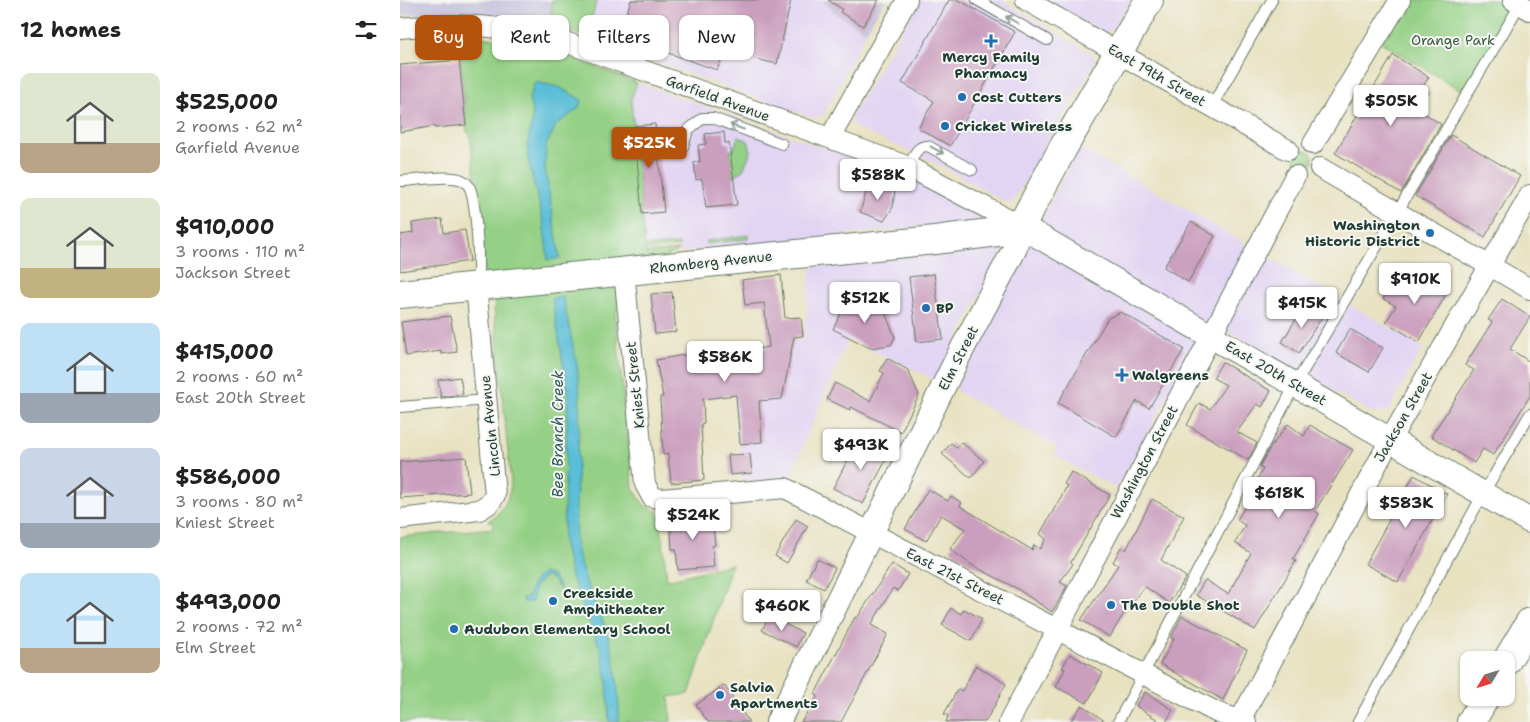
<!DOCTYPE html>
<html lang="en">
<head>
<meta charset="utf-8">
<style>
  :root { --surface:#fff; --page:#f6f6f6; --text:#222; --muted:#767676; --accent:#b45309 }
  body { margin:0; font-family:"Shantell Sans",sans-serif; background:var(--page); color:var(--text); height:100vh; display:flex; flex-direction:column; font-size:19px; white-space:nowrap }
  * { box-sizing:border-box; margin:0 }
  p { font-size:16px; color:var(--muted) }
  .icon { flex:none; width:28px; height:28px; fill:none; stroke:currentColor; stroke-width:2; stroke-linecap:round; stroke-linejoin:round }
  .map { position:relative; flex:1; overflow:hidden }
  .sheet { display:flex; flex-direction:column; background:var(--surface); width:400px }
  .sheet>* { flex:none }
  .banner { position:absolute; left:15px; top:15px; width:475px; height:45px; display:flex; gap:10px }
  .needle { width:32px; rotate:232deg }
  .controls { position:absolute; left:1060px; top:651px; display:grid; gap:10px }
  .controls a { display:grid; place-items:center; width:55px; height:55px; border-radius:10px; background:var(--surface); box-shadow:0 1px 4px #0004; font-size:25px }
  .price { position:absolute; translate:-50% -42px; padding:0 11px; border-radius:5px; background:#fff; color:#222; font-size:16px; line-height:32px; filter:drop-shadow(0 1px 2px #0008) }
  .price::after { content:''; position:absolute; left:50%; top:30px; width:15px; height:11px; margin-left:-8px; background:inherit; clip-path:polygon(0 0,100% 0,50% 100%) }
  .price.active { background:var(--accent); color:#fff }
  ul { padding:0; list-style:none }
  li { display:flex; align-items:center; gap:15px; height:125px; padding:0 20px }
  li span { display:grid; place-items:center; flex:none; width:140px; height:100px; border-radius:10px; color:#555 }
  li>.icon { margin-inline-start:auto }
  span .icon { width:60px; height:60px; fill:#fffc; stroke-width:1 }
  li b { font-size:21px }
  h2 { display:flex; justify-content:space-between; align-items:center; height:60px; padding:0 20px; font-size:21px }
  .chip { padding:0 18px; border-radius:10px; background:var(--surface); box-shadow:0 1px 4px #0004; font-size:18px; line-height:45px }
  .chip.active { background:var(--accent); color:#fff }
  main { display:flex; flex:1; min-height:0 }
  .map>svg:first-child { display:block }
</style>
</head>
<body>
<main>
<section class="sheet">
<h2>12 homes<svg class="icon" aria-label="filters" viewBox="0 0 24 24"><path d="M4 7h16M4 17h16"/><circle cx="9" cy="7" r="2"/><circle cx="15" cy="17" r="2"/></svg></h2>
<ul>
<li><span style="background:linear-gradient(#dfe7d0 70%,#b9a48a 0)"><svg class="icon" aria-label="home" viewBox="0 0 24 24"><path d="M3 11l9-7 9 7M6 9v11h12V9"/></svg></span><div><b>$525,000</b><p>2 rooms · 62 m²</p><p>Garfield Avenue</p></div></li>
<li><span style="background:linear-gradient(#dfe7d0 70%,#c2b280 0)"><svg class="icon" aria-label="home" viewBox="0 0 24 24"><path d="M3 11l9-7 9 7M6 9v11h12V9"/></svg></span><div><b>$910,000</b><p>3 rooms · 110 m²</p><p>Jackson Street</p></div></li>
<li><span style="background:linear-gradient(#bfe0f5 70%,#9aa5b1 0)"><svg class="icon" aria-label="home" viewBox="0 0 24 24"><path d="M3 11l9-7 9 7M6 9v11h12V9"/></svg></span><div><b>$415,000</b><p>2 rooms · 60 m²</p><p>East 20th Street</p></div></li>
<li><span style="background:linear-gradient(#c9d6e8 75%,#9aa5b1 0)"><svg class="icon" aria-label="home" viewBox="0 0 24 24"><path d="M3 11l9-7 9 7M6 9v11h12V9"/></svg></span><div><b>$586,000</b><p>3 rooms · 80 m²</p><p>Kniest Street</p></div></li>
<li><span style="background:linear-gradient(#bfe0f5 75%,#b9a48a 0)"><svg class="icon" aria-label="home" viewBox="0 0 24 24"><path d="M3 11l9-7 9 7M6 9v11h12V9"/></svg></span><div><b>$493,000</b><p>2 rooms · 72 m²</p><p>Elm Street</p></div></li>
</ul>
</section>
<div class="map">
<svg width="1130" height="722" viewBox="0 0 1130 722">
  <rect width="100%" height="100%" fill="#f6f6f2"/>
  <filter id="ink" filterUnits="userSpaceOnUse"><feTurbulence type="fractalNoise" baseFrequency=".02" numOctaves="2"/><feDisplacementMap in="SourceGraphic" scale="10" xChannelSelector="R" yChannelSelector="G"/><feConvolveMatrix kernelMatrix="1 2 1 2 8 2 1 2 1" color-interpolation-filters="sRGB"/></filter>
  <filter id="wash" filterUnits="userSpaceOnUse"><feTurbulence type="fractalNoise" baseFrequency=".0096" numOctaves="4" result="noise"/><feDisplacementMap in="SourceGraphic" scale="20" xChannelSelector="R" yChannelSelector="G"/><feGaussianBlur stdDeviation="1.12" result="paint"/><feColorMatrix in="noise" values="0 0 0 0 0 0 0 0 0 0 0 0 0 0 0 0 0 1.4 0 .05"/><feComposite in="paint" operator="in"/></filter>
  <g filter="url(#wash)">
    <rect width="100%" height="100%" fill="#e8e2c1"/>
    <path fill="#e2d4f3" d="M197 0H422L438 15 466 32 424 114 416 119 186 37Z
      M520 0H602L694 55V64L612 203H607L526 158 457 129 452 124 451 117Z
      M644 0H731L715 27 705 33Z
      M237 83 514 179 584 218 585 220 275 253 279 250 278 244 245 247 231 99Z
      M679 147 1023 347 989 410 984 413H973L809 320 717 489 653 455 657 447 555 390Z
      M600 245 603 249 536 380 448 339 388 481 343 485 330 350 404 339 411 267Z"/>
    <path fill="#c5c0da" d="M0 0H152L150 25 62 11 0 16Z
      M422 0H485L466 32 438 15Z"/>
    <path fill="#94d085" stroke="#5a865c" d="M152 0H197L186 37 150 25Z
      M1000 0H1113L1120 4 1067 94 976 39Z
      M61 37C124 35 179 61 237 83L231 99 245 246 278 244 280 246 245 250 246 253 279 250 212 286 217 290 218 308 215 316 233 488 244 505 257 511 258 516H260L267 580 332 564 289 694 269 697 271 722H0V537L93 528V522L88 521C103 512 109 500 111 483L94 308 97 297 85 273 70 133 67 132 59 43H62Z
      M338 136 348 141 351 151 343 170 333 177 330 151 334 149Z
      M895 159a9 9 0 1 1 18 0a9 9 0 1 1-18 0Z
      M348 235V239L306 244V241Z"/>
    <path fill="#5abed8" stroke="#3c7e86" d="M135 82 159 87 182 100 178 109 156 125 146 146 145 169 160 258 148 260 143 221 128 159 127 146 133 116 129 99Z
      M163 297 177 365 180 393 175 541C180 576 198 605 209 639 217 666 219 694 219 722H209L207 681 201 651 171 576 163 541 168 392 152 298Z
      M143 573 153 576 163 593 151 578 146 576 135 585 132 602H124L122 598 128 597 133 582Z"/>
    <g id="blocks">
      <path fill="#ca9ebd" d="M231 0H391L377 64 325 52 317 70 219 36Z
        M428 0H479L463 26 440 12 442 9Z
        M549 0H559L615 32 550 146 518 128 534 101 502 83Z
        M993 55 1029 77 1022 88 1029 92 1019 110 1041 124 1001 193 935 153Z
        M59 60 66 125 35 128V126L0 132V65Z
        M255 124 264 212 242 214 234 126Z
        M324 132 325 143H329L337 205 306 208 302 179 296 180 294 162H300L298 145 306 144 305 134Z
        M1051 135 1120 176 1085 237 1015 196Z
        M470 180 495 189 493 207 484 221 460 212Z
        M42 219 44 233 65 230 70 261 0 271V235L13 233 12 223Z
        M791 222 815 236 788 282 764 267Z
        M1013 270 1048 291 1019 342 986 322 996 306 983 299 992 284 1001 290Z
        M534 274 543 339 517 342 509 277Z
        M381 275 385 318 401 317 403 336 394 337 382 399 359 401 362 442 340 444 336 395 303 399 304 423 301 424 304 480 271 483 268 454 263 455 260 397H263L256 360 338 345 339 352 369 347 364 303 345 305 342 280Z
        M272 292 276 332 255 334 251 294Z
        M451 294 484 310 495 337 491 345 470 348 433 329Z
        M1102 299 1130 317 1110 349 1130 362V396L1093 455 1083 449 1074 463 1031 436 1074 370 1065 365 1092 322 1088 320Z
        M904 306 922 317 899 353 882 342Z
        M721 312 784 349 749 408 737 401 716 437 658 403 708 318Z
        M50 316 57 352 41 354V351L6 356 1 322Z
        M950 329 983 348 969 372 936 353Z
        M487 358 508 370 519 395 501 432 451 407 450 410 427 399 435 383 470 401 484 373 480 371Z
        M822 362 871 391 862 407 857 404 837 432 857 443 848 460 787 425 799 403 810 409 826 385 813 378Z
        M60 377 63 394 41 397 38 380Z
        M888 424 904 436 910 425 953 450 915 511 919 514 893 559 896 561 855 630 796 595 805 580 828 594 851 553 835 543 845 525 837 520 854 492 851 490 863 469 859 467 870 448Z
        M459 438 489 454 463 504 433 488Z
        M561 442 584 461 571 478 542 454 551 443 557 448Z
        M350 454 352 473 330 475 328 455Z
        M66 457 70 493 0 498V462Z
        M671 472 710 495 671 562 673 564 660 582 667 586 652 612 616 588 570 564 550 549 565 529 541 515 526 541 505 529 528 489 548 501 551 496 562 503 560 506 632 550 634 545 640 549 646 539 640 534 667 486 664 484Z
        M1014 475 1047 494 998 582 965 564Z
        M752 499 784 516 761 560 786 577 769 603 744 586 733 602 731 601 710 637 681 620 718 565 713 562 721 547 726 550Z
        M312 514 315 545 312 546 314 567 278 570 276 549H272L270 517Z
        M396 519 408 526 387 563 375 556Z
        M417 559 435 568 424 589 406 580Z
        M492 564 508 574 498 591 493 588 471 625 488 634 441 722H401L418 696 415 694 455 617 457 618Z
        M551 608 561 614 564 609 582 619 571 641 542 625Z
        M369 616 403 633 396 647 362 630Z
        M782 616 847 650 823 700 760 664 774 639 771 638Z
        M670 654 703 673 687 703 656 687 665 669 662 668Z
        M576 665 606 684 595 705 585 722H546L548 716 544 714 558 689 562 691Z
        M324 685 349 722H308L296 705Z
        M745 692 773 710 766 722H761L736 706Z
        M682 705 706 722H670Z"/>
    </g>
  </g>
  <g filter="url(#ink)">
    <use href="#blocks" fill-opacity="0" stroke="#657765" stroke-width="1"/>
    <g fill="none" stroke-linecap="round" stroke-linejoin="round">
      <defs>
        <path id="service" d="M577 0 647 40
          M812 106 872 0
          M283 147 288 130 303 118H313L382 144
          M509 167C513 158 516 145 528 146L572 170
          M0 181C15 181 49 174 62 180 66 182 68 184 70 188 76 204 81 269 76 285
          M0 407 87 400
          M718 722 895 385 1122 1
          M958 722 1083 494 1130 414"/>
        <path id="minor" d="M626 0 888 150
          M1113 0 1130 10
          M0 28C60 22 110 25 168 43L509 167 621 226
          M430 138 507 0
          M913 144 1000 0
          M920 168 1130 289
          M224 271 245 484 252 497 262 499 385 488 818 713 846 722
          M0 519 79 510 90 503 95 495 76 285
          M609 722 895 176
          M839 722 990 440 1130 195"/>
        <path id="tertiary" d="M378 722 557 359 614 250 621 226 1130 521"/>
        <path id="secondary" d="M0 294 535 240 605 231 621 226 663 148 749 0"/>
        <path id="primary" d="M1106 662 1130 622
          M1071 722 1085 698"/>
      </defs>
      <use href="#service" stroke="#657765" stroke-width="12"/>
      <use href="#minor" stroke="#657765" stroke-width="22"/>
      <use href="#tertiary" stroke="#657765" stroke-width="26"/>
      <use href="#secondary" stroke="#657765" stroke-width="30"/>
      <use href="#primary" stroke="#657765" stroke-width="30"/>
      <use href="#service" stroke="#fff" stroke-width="10"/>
      <use href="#minor" stroke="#fff" stroke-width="20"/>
      <use href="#tertiary" stroke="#fff" stroke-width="24"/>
      <use href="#secondary" stroke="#fff" stroke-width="28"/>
      <use href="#primary" stroke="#fff" stroke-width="28"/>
    </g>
    <defs><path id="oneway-shaft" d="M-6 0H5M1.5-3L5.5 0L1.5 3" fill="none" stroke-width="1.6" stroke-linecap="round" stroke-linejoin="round" transform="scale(1.25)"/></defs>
    <g stroke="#8f9e9a">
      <use href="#oneway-shaft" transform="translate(612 20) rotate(-150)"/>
      <use href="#oneway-shaft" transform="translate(337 127) rotate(-159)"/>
      <use href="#oneway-shaft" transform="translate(537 150) rotate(29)"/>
    </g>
  </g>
  <g fill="#1f6fb2" stroke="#f6f6f2" stroke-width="2">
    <path d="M588.5 33.5h5v5h5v5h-5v5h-5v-5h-5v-5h5z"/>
    <circle cx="562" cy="97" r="5"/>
    <circle cx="545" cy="126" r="5"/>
    <circle cx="1030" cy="233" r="5"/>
    <circle cx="526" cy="308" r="5"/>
    <path d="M719.5 367.5h5v5h5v5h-5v5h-5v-5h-5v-5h5z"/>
    <circle cx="153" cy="601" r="5"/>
    <circle cx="711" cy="605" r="5"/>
    <circle cx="54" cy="629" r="5"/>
    <circle cx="320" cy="695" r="5"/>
  </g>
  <g text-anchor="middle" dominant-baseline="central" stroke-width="4" stroke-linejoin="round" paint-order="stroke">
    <g font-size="14" fill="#365a44" stroke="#f6f6f2">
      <text x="1053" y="40">Orange Park</text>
    </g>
    <g font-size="14" font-weight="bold" fill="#1f3d34" stroke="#f6f6f2" text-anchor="start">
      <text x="591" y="57" text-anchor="middle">Mercy Family<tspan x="591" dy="16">Pharmacy</tspan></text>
      <text x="572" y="97">Cost Cutters</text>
      <text x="555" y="126">Cricket Wireless</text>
      <text x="1020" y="225" text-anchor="end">Washington<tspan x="1020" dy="16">Historic District</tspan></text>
      <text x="536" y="308">BP</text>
      <text x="732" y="375">Walgreens</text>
      <text x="163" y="593">Creekside<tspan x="163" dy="16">Amphitheater</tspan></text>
      <text x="721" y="605">The Double Shot</text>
      <text x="64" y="629">Audubon Elementary School</text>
      <text x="330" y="687">Salvia<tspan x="330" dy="16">Apartments</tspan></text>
    </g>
    <g font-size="14" fill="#1f3d34" stroke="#f6f6f2">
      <text transform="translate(757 75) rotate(30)">East 19th Street</text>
      <text transform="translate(318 98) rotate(20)">Garfield Avenue</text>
      <text transform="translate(311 262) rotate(-6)">Rhomberg Avenue</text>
      <text transform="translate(558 358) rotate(-63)">Elm Street</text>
      <text transform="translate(876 373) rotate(30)">East 20th Street</text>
      <text transform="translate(235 385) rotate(-96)">Kniest Street</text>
      <text transform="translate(1003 417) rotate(-60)">Jackson Street</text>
      <text transform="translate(90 426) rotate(-96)">Lincoln Avenue</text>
      <text transform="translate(744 462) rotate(-62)">Washington Street</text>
      <text transform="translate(555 576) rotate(27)">East 21st Street</text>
    </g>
    <g font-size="15" font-style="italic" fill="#2e5d5d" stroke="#f6f6f2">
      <text transform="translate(158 434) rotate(-90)">Bee Branch Creek</text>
    </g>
  </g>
</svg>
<div class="controls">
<a><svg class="needle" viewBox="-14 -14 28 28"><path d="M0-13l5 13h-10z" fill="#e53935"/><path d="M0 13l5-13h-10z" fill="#767676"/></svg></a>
</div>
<b class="price" style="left:991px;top:127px">$505K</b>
<b class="price active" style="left:249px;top:169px">$525K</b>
<b class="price" style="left:478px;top:201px">$588K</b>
<b class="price" style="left:1015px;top:305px">$910K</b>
<b class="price" style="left:465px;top:324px">$512K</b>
<b class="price" style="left:902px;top:329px">$415K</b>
<b class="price" style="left:325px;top:383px">$586K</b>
<b class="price" style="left:461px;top:471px">$493K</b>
<b class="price" style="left:879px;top:519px">$618K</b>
<b class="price" style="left:1006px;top:529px">$583K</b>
<b class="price" style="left:293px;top:541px">$524K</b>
<b class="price" style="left:382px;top:632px">$460K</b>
<div class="banner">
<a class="chip active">Buy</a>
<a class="chip">Rent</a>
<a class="chip">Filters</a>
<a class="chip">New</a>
</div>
</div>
</main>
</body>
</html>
